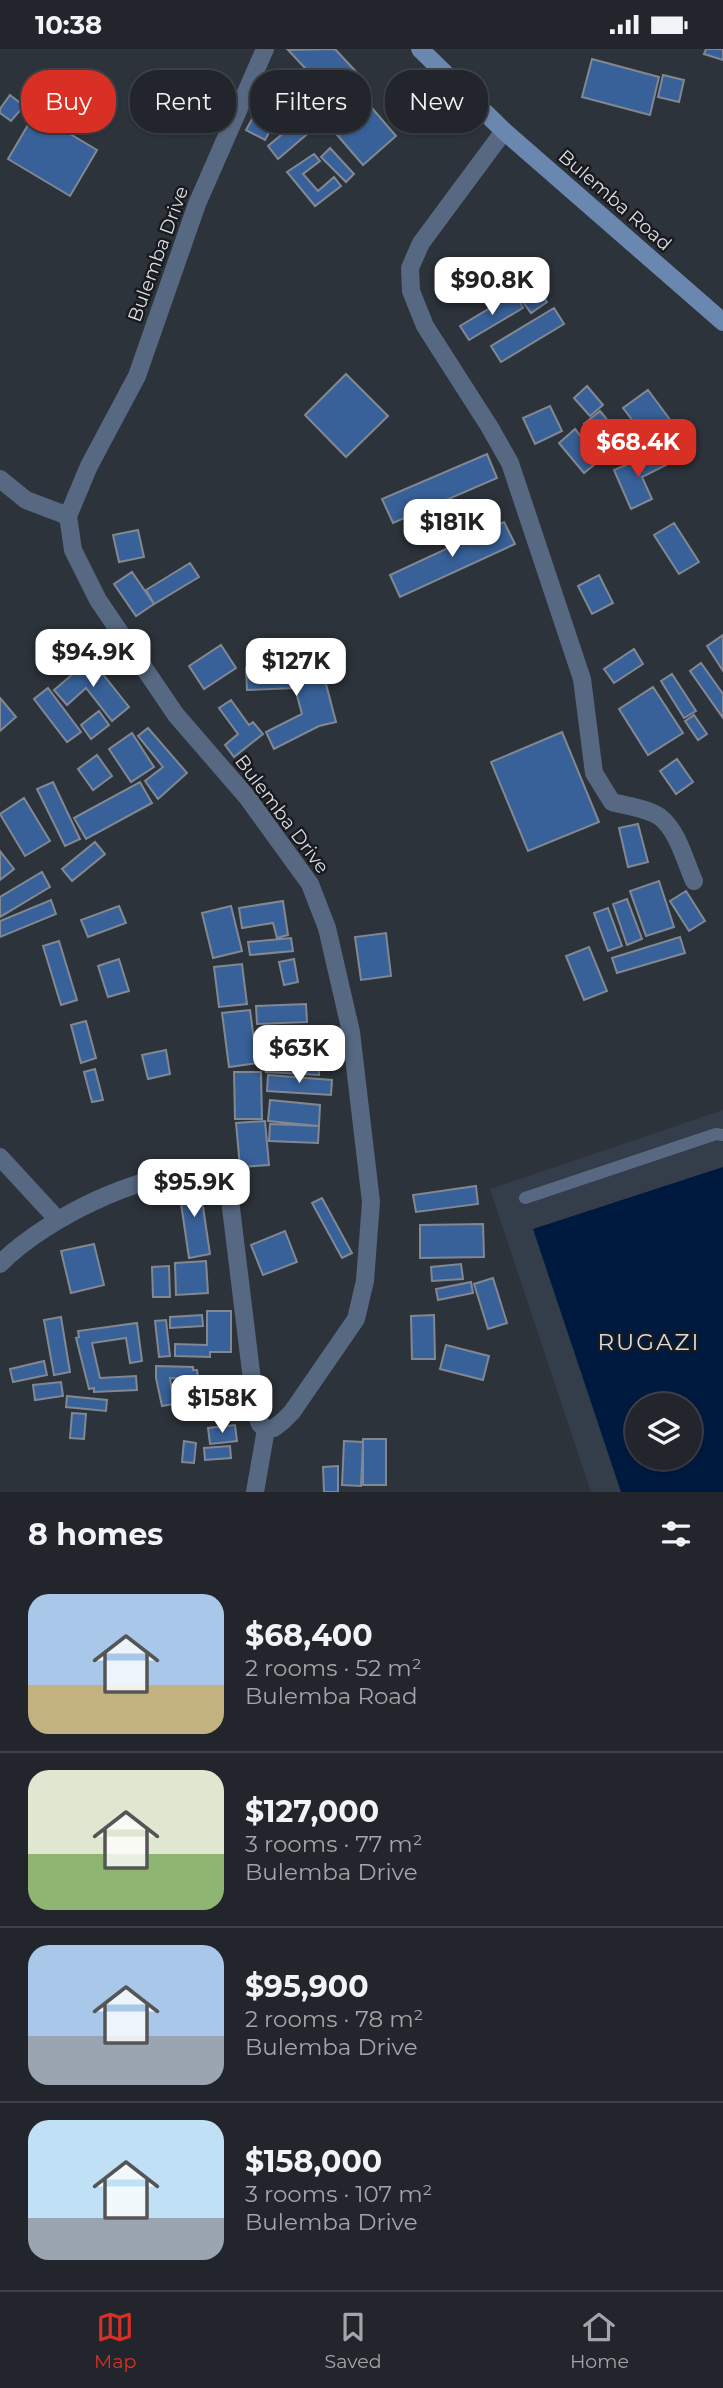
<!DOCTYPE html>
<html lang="en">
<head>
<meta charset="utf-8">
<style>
  :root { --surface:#22262c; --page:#2a2e34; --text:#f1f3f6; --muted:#a2a5a9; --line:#3f4348; --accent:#d93025 }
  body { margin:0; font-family:Montserrat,sans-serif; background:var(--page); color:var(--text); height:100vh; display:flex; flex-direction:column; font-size:26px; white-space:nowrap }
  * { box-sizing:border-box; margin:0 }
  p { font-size:23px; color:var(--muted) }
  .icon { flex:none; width:38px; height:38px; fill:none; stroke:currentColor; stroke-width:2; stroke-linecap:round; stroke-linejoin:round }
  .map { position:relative; height:1443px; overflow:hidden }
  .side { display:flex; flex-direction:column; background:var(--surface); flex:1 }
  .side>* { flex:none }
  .guide { position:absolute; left:21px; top:21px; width:682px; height:63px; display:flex; gap:14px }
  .fabs { position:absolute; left:625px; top:1344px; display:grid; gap:14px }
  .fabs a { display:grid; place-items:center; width:77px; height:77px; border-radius:50%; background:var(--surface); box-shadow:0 2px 5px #0004,0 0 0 2px var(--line); font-size:35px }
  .price { position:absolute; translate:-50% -60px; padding:0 16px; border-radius:14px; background:#fff; color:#222; font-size:23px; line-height:46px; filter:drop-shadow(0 2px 4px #0008) }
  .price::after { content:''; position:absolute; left:50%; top:42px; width:21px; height:16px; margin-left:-10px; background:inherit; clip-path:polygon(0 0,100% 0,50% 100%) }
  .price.current { background:var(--accent); color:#fff }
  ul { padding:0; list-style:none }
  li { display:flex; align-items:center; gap:21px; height:175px; padding:0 28px }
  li+li { border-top:2px solid var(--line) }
  li span { display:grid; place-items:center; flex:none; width:196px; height:140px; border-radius:21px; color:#555 }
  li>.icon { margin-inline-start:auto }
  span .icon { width:84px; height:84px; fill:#fffc; stroke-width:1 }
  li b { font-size:30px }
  h2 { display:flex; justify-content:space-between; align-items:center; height:84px; padding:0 28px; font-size:30px }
  .pill { padding:0 24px; border-radius:28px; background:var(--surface); box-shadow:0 2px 5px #0004,0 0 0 2px var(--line); font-size:24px; line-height:63px }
  .pill.current { background:var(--accent); color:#fff }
  .status { display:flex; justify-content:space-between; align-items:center; height:49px; padding:0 35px; background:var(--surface); direction:ltr }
  .status svg { height:19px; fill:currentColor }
  .tabs { display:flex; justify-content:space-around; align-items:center; height:98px; border-top:2px solid var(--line); background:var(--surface); font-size:19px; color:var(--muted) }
  .tabs a { display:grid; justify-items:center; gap:4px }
  .tabs .current { color:var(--accent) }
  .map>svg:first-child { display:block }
</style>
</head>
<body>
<div class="status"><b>10:38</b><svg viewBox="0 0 49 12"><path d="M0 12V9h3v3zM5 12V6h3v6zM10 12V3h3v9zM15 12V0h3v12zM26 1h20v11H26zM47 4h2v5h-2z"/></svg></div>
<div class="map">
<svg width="723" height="1443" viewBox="0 0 723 1443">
  <rect width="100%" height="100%" fill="#2d333b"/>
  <path fill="#343e4b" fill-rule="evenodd" d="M723 1061V1443H591L490 1140ZM637 1356H690V1409H637Z"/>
  <path fill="#00193f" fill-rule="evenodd" d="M723 1118V1443H621L533 1180ZM637 1356H690V1409H637Z"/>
  <path fill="#386199" stroke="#818892" stroke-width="2" d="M335 0 361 28 336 52 288 1Z
    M706 0H723V11L704 5Z
    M592 10 659 28 650 66 582 48Z
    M663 26 684 31 679 53 658 48Z
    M274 30 293 40 265 91 246 81Z
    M10 46 24 57 11 72 0 64V60Z
    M365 51 396 87 363 116 332 80Z
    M322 52 332 64 278 110 268 97Z
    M35 64 97 101 70 147 8 110Z
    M330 99 354 125 346 133 321 108Z
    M314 105 320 112 303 125 318 142 334 128 341 137 315 157 287 123Z
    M531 231 547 253 531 264 515 242Z
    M515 244 523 259 469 291 460 277Z
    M554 259 564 275 501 313 491 297Z
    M346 325 388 367 346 408 305 366Z
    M587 337 603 356 590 367 574 349Z
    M648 341 671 372 647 390 623 359Z
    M550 357 562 382 535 395 523 369Z
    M600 362 628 396 613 409 584 375Z
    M575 380 600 411 584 424 559 394Z
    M660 403 666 416 642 428 652 450 631 460 614 421 635 412 636 414Z
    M487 405 497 429 393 474 382 450Z
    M504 473 515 495 400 548 390 526Z
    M674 474 699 513 679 525 654 486Z
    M138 481 144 508 119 513 113 486Z
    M190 514 199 528 154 555 146 541Z
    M132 523 154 555 136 567 114 535Z
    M599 526 613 554 592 565 578 537Z
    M723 586V622L707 597Z
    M221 596 236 619 204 640 189 617Z
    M634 600 643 615 614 634 604 620Z
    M90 609 129 658 112 672 86 639 67 656 54 641 74 624 73 622Z
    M701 614 723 645V669L690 622Z
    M321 616 336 673 319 677 274 700 266 683 302 665 295 639 247 641 246 619Z
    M672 625 696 662 684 669 661 632Z
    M653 638 683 684 648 706 619 660Z
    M48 639 81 683 67 693 34 650Z
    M0 649 16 668 0 682Z
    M231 651 249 676 253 673 263 685 234 708 225 696 238 685 219 659Z
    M99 662 109 676 91 690 81 676Z
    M694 666 707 685 698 691 685 672Z
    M148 679 187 724 158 750 145 732 163 718 138 687Z
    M562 683 599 773 528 802 491 713Z
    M132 684 154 718 131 733 109 700Z
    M97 706 112 727 93 741 78 720Z
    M677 710 693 733 676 745 660 722Z
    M53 733 80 790 65 797 37 740Z
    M140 733 152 754 86 790 74 769Z
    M24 749 50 792 25 807 0 765Z
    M638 775 648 813 628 818 619 779Z
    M95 793 105 805 72 832 62 820Z
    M0 802 14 820 0 831Z
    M42 823 50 838 0 868V848Z
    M659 832 674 878 646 887 630 842Z
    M686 842 705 872 689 882 670 852Z
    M627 850 642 890 627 896 613 855Z
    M51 851 56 865 0 888V872Z
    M283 852 288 886 277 889 273 874 242 879 239 859Z
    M119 857 126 874 88 888 81 871Z
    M231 857 242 902 213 909 202 864Z
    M608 859 622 897 608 902 594 864Z
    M386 884 391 927 361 931 355 888Z
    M680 888 685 904 617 924 612 909Z
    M291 889 293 902 250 906 248 893Z
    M59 892 77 951 61 956 43 897Z
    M589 898 607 942 584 951 566 907Z
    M119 910 129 942 108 948 98 917Z
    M294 910 298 933 284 936 279 913Z
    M242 915 247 955 219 958 214 918Z
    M306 955 307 973 257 975 256 957Z
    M250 961 257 1014 229 1018 222 964Z
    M86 972 96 1009 81 1014 71 976Z
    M166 1001 170 1025 148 1030 142 1006Z
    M266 1009 320 1012 319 1026 266 1023Z
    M95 1020 103 1051 92 1053 84 1023Z
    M234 1023H261L262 1070H235Z
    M268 1026 332 1031 331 1046 267 1042Z
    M270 1051 320 1056 319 1077 268 1072Z
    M265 1072 269 1116 240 1118 236 1074Z
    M270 1075 319 1077 318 1094 269 1092Z
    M199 1131 210 1205 189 1209 178 1134Z
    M476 1137 478 1155 416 1163 413 1146Z
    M322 1149 352 1204 342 1209 312 1154Z
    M483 1175 484 1208 420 1209V1176Z
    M285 1182 297 1213 263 1226 251 1196Z
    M94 1195 104 1236 71 1244 61 1202Z
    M206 1212 208 1244 176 1246 175 1214Z
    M461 1215 463 1230 432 1232 431 1218Z
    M169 1217 170 1248H153L152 1218Z
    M493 1229 507 1274 488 1280 474 1235Z
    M471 1233 473 1244 438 1251 436 1240Z
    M207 1262H231V1303H210V1308L175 1307V1295L207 1296Z
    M202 1266 203 1277 170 1279V1268Z
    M434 1266 435 1310H412L411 1267Z
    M61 1268 70 1323 54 1326 44 1271Z
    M166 1271 170 1307 159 1308 155 1272Z
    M137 1274 142 1312 130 1314 126 1289 92 1294 100 1329 136 1327 137 1341 94 1343V1339L89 1340 76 1289 79 1288 78 1282Z
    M446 1296 489 1307 483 1331 440 1320Z
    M44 1312 47 1326 13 1333 10 1320Z
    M156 1317 193 1318V1321H197L203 1361 191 1363 186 1330 170 1329 174 1355 162 1357 156 1329Z
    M61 1333 63 1347 35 1351 33 1336Z
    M67 1347 107 1351 106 1362 66 1358Z
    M72 1364 86 1365 84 1390 70 1389Z
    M235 1376 237 1392 210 1395 208 1379Z
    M363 1390H386V1436H363Z
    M184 1392 196 1394 194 1414 182 1413Z
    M344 1392 363 1393 361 1437 342 1436Z
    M230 1397 231 1409 205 1411 204 1399Z
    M338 1417V1443H324L323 1418Z"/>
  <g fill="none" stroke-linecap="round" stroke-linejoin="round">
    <path stroke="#576982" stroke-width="12" d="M525 1149 716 1085 723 1086"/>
    <path stroke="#576982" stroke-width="18" d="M504 82 421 194 410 219 411 242 425 277 489 377 510 414 582 630 594 724 612 753C626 757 647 759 660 768 678 782 685 812 694 832
      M0 430 26 451 68 467
      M0 1108 58 1171
      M0 1215C46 1168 161 1110 227 1126L256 1364 260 1375 266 1380 274 1379 283 1372 292 1363 356 1270 365 1232 371 1153 351 983 327 879 310 835 247 748 176 666 98 551 73 501 68 467 89 417 137 327 197 155 265 0
      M255 1443 266 1380"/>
    <path stroke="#6a87af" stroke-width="18" d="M420 0 504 82 723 273"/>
  </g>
  <g text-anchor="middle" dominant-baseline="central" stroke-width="5" stroke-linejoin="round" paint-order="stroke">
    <g font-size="19" fill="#d8dce2" stroke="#181a1e">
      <text transform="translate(615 151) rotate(41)">Bulemba Road</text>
      <text transform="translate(158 205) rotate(-70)">Bulemba Drive</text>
      <text transform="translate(282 765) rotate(53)">Bulemba Drive</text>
    </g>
    <g font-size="23" letter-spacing="2" fill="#d8dce2" stroke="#181a1e">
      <text x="649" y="1293">RUGAZI</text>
    </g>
  </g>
</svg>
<div class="fabs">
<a><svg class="icon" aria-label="layers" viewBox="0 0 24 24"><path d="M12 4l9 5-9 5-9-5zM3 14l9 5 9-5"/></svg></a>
</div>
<b class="price" style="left:492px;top:268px">$90.8K</b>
<b class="price current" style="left:638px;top:430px">$68.4K</b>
<b class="price" style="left:452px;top:510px">$181K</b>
<b class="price" style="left:93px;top:640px">$94.9K</b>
<b class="price" style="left:296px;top:649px">$127K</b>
<b class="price" style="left:299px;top:1036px">$63K</b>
<b class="price" style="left:194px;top:1170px">$95.9K</b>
<b class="price" style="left:222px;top:1386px">$158K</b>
<div class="guide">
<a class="pill current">Buy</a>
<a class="pill">Rent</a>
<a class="pill">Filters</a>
<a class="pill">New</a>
</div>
</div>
<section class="side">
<h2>8 homes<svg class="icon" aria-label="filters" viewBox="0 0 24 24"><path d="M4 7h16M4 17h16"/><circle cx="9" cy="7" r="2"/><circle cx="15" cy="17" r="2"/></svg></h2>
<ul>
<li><span style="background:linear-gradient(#a9c7e8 65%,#c2b280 0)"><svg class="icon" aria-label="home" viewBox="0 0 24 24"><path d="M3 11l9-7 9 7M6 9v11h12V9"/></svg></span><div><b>$68,400</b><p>2 rooms · 52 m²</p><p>Bulemba Road</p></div></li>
<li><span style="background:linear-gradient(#dfe7d0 60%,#8fb573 0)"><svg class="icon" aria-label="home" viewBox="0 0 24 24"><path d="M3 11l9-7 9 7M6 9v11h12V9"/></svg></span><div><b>$127,000</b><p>3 rooms · 77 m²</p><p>Bulemba Drive</p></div></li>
<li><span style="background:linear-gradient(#a9c7e8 65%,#9aa5b1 0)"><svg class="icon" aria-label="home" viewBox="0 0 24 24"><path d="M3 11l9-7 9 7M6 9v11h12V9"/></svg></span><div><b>$95,900</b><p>2 rooms · 78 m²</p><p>Bulemba Drive</p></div></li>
<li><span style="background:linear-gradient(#bfe0f5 70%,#9aa5b1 0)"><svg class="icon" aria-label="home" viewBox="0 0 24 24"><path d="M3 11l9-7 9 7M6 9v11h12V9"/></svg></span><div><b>$158,000</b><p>3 rooms · 107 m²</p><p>Bulemba Drive</p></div></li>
</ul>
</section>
<nav class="tabs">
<a class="current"><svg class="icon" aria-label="map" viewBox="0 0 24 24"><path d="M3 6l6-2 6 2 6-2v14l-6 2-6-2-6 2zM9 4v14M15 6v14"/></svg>Map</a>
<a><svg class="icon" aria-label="saved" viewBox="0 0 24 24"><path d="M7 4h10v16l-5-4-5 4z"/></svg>Saved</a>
<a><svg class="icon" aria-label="home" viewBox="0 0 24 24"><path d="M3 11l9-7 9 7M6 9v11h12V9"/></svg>Home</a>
</nav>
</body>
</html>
